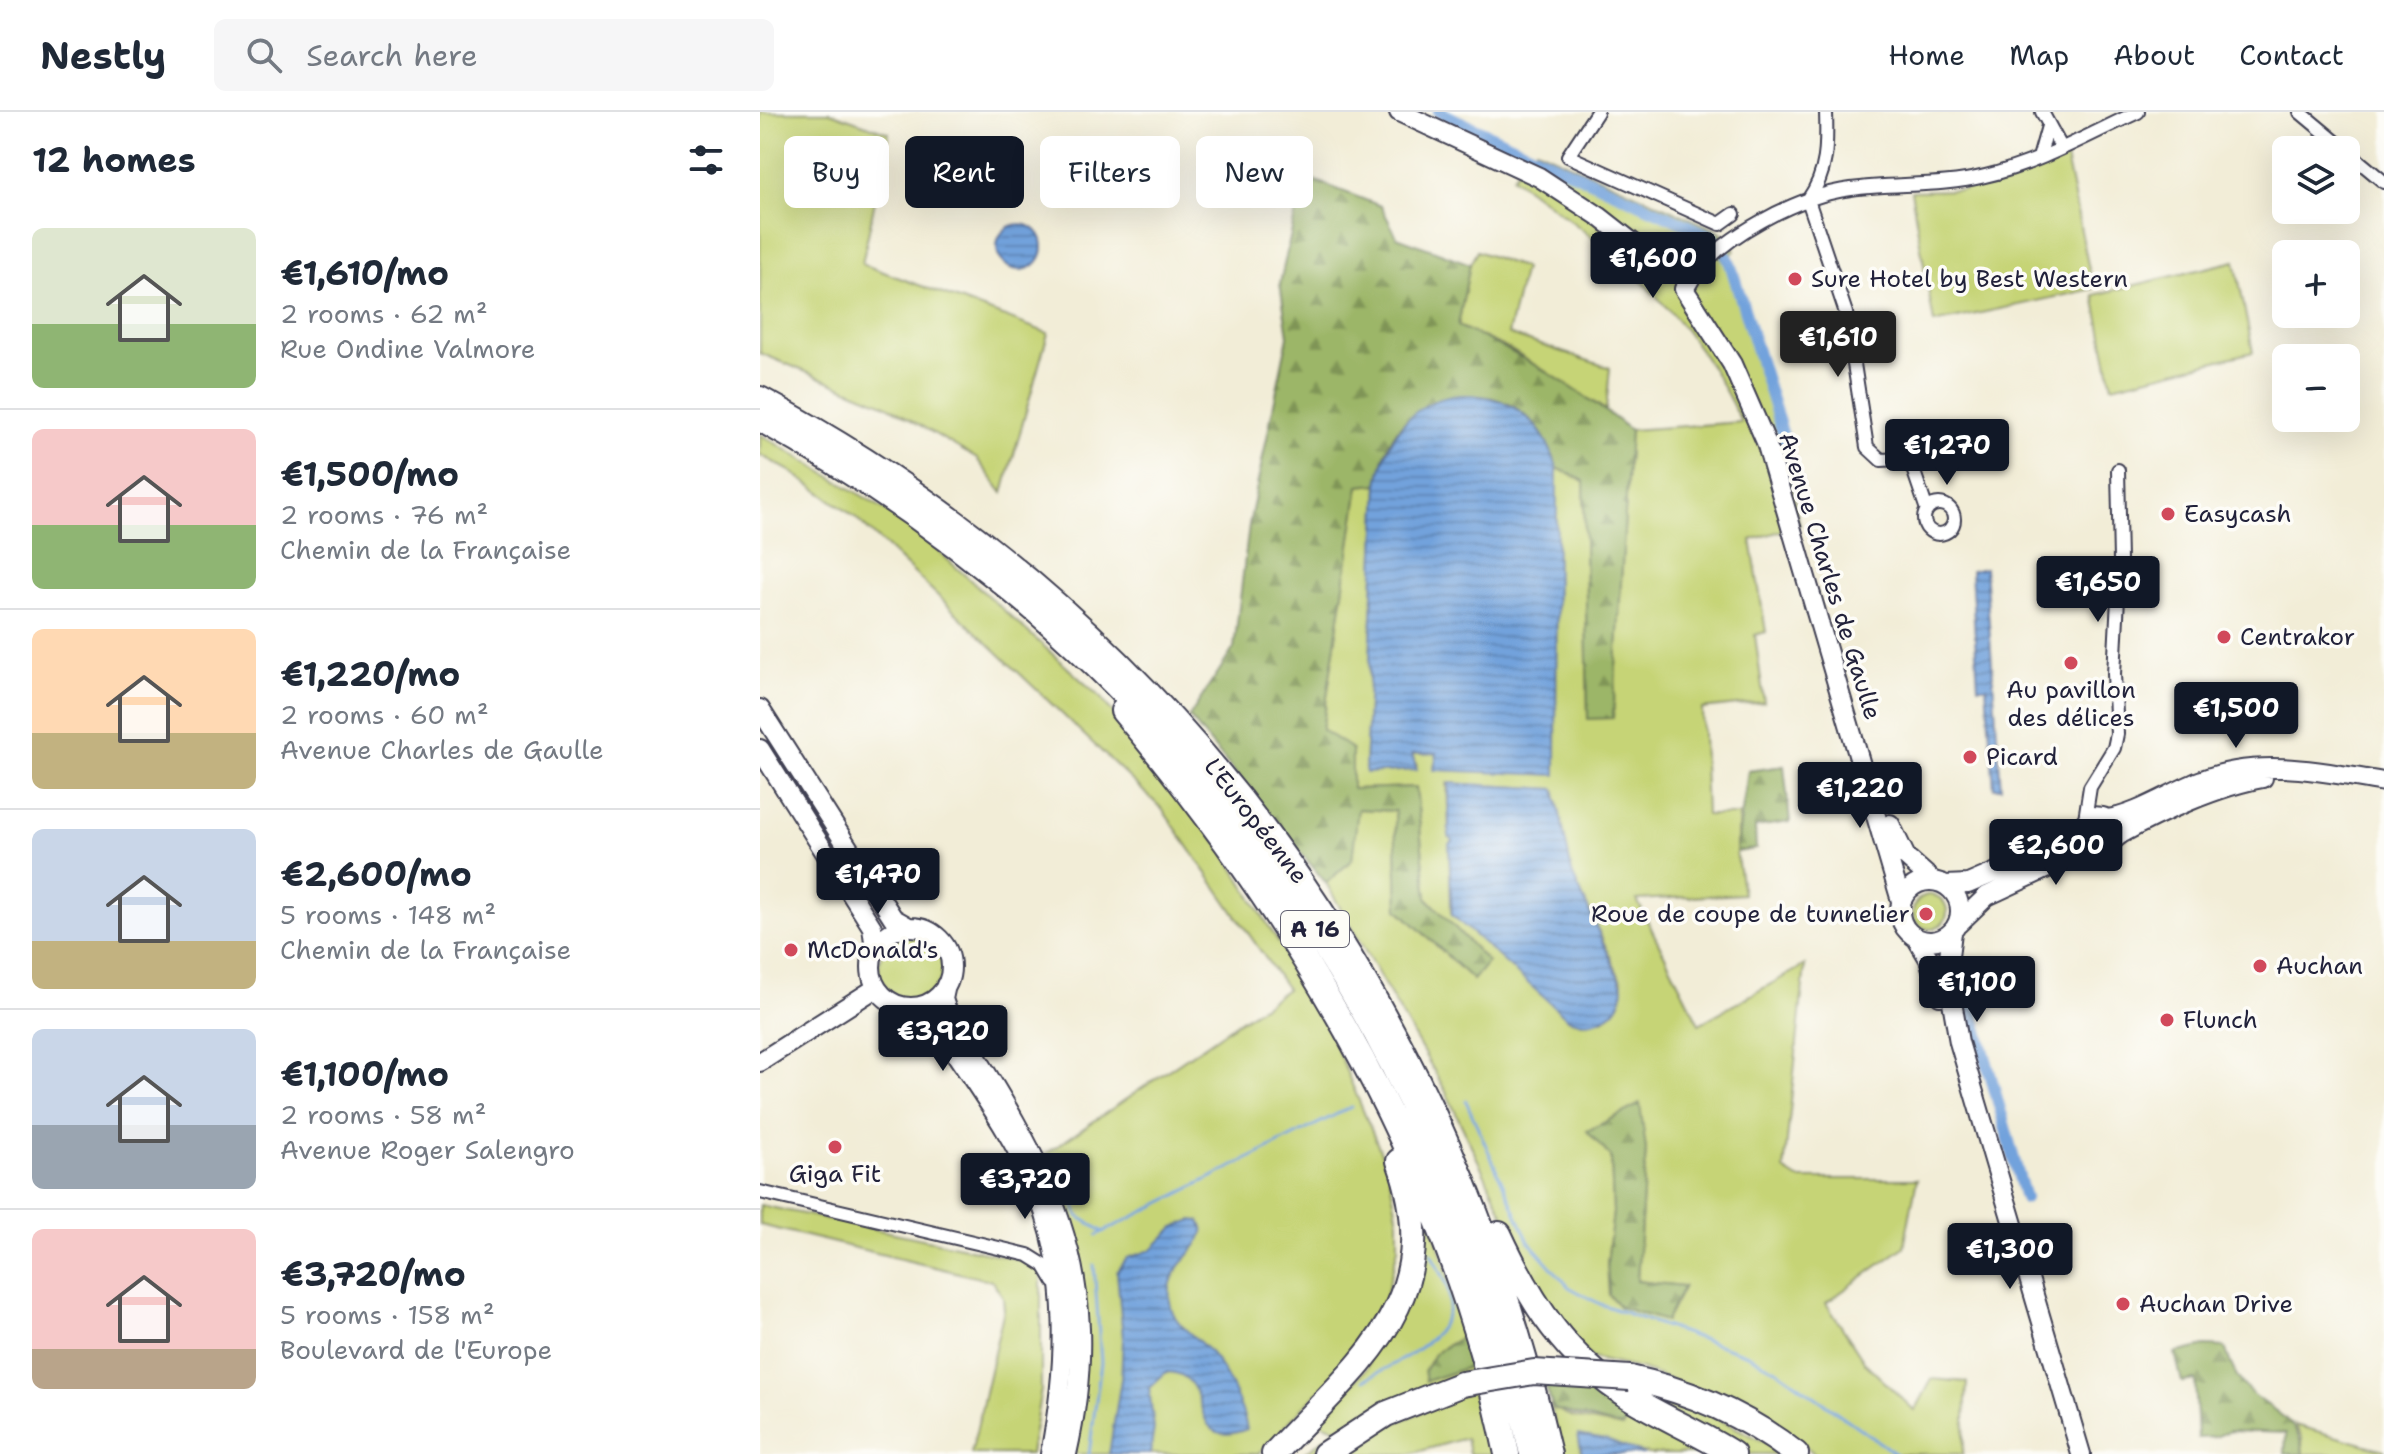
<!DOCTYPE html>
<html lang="en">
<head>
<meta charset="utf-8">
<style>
  :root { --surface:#fff; --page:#f6f6f7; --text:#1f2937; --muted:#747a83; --line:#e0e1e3; --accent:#111827 }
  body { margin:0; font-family:"Shantell Sans",sans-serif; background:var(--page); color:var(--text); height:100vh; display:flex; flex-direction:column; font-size:30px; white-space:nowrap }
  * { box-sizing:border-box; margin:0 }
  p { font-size:26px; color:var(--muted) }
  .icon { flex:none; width:44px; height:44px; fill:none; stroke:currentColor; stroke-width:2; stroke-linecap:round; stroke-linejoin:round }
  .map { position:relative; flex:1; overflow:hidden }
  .sheet { display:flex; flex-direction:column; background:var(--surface); width:760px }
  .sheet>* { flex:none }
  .top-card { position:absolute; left:24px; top:24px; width:760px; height:72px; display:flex; gap:16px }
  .fabs { position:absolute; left:1512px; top:24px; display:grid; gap:16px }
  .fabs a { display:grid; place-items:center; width:88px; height:88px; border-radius:12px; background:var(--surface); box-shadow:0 8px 32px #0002; font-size:40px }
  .price { position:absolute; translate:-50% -68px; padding:0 18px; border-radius:8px; background:var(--accent); color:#fff; font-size:26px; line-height:52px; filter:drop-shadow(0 2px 4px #0008) }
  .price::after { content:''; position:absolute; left:50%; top:48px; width:24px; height:18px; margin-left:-12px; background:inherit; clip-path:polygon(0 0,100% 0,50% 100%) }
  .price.current { background:#222; color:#fff }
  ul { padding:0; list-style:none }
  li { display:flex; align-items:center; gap:24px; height:200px; padding:0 32px }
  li+li { border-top:2px solid var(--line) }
  li span { display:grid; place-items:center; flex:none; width:224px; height:160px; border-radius:12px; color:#555 }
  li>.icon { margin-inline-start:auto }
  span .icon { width:96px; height:96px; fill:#fffc; stroke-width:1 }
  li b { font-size:34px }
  h2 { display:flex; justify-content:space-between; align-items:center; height:96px; padding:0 32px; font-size:34px }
  .pill { padding:0 28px; border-radius:12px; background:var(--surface); box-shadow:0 8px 32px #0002; font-size:28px; line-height:72px }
  .pill.current { background:var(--accent); color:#fff }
  header { display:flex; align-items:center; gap:48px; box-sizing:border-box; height:112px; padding:0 40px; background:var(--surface); border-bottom:2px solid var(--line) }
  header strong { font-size:38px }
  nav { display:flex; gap:44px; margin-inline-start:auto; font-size:28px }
  .search { width:560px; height:72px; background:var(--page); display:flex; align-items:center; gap:20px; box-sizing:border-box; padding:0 28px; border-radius:12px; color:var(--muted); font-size:30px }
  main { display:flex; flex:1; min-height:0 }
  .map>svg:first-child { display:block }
</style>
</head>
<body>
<header>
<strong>Nestly</strong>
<div class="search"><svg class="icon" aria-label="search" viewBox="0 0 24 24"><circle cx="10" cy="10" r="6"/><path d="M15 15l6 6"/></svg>Search here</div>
<nav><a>Home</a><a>Map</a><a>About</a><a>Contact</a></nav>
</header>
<main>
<section class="sheet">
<h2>12 homes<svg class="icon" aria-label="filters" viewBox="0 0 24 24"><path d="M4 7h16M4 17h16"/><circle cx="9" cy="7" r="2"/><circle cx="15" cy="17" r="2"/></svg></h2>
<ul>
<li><span style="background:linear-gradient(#dfe7d0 60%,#8fb573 0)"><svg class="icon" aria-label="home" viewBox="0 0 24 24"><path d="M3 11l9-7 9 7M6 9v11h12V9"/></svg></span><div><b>€1,610/mo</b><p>2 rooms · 62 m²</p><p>Rue Ondine Valmore</p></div></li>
<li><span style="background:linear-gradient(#f6c9c9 60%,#8fb573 0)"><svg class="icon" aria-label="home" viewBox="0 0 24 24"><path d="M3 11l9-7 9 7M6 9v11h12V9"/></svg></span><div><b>€1,500/mo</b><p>2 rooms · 76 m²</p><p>Chemin de la Française</p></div></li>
<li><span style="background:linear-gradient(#ffd9b3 65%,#c2b280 0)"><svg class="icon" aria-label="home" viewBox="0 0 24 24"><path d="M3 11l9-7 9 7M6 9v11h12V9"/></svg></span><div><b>€1,220/mo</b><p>2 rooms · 60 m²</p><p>Avenue Charles de Gaulle</p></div></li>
<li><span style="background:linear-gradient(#c9d6e8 70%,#c2b280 0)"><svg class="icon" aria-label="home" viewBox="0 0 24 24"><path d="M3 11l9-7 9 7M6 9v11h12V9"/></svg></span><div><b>€2,600/mo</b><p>5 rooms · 148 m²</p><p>Chemin de la Française</p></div></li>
<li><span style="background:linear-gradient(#c9d6e8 60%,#9aa5b1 0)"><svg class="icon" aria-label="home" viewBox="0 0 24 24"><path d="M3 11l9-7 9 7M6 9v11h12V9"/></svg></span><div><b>€1,100/mo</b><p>2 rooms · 58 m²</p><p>Avenue Roger Salengro</p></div></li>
<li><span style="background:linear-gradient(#f6c9c9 75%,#b9a48a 0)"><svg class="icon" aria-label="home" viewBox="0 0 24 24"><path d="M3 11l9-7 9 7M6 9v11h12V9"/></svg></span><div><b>€3,720/mo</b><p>5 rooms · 158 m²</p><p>Boulevard de l'Europe</p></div></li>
</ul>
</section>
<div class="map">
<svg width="1624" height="1342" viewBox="0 0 1624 1342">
  <defs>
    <pattern id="forest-firs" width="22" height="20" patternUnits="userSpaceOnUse" patternTransform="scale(2)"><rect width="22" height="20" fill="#9cb667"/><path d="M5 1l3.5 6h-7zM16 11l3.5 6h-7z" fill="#7f9456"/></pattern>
    <pattern id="water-rules" width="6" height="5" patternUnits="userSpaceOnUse" patternTransform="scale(2)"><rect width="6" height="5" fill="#72a2dc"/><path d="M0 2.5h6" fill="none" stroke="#5d84b4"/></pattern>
  </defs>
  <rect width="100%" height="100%" fill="#fdfcf7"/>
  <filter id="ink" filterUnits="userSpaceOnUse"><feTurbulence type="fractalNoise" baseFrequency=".0125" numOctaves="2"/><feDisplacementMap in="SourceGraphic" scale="16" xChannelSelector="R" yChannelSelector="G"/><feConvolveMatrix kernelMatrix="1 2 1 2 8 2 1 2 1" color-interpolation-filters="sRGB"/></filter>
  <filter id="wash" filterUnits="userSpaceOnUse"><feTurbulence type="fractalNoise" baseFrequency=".006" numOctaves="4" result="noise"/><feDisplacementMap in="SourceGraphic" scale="32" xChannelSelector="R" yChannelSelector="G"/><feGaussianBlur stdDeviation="1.8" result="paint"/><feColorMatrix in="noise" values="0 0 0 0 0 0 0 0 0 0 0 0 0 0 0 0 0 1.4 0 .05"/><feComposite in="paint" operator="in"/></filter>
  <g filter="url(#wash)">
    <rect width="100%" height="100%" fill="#f2edd7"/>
    <path fill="#c6d476" stroke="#747b58" stroke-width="2" fill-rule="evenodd" d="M0 0H70L129 21 102 152 288 221 243 381 217 347 124 292 0 241Z
      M1304 36 1333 177 1174 211 1151 79 1203 78Z
      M776 37 961 120 975 138 966 149 1026 346 1040 413 991 428 1006 520 995 523 1004 590 942 597 946 703H979L976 740 983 782 877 788 939 912 1045 853 1024 1058 1038 1067H1157L1144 1135 1066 1191 1106 1252 1155 1299 1172 1267 1207 1270 1203 1342H1055L1029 1321 983 1294 881 1257 832 1246 793 1208 685 978 566 771 592 748 597 697 635 699 638 797 713 868 727 850 667 786 656 675 592 677 562 618 599 373 618 372 605 657 657 654 652 642 678 641 674 654 691 657 796 663 797 356 824 369 828 606H853L870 318 981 310C928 195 851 137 752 65ZM687 671 795 677 812 761 862 870 844 907 823 911 808 907 691 801 689 732 693 729V725L689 724ZM879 992 886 1037 877 1169 923 1174 850 1183 847 1152 853 1100 851 1045Z
      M717 139 764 156 748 222 850 256 846 298 751 238 698 214 710 152Z
      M1475 149 1493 240 1352 274 1334 183Z
      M0 322 147 411 340 585 461 735 562 902 628 1057 638 1109V1136L619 1212 587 1250 498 1342H312L320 1157 283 1044 527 877 402 697 95 405 30 359 0 343Z
      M1153 800a17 17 0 1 1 34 0a17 17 0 1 1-34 0Z
      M119 855a32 32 0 1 1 64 0a32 32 0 1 1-64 0Z
      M0 1093 268 1149 281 1155V1278L270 1342H211L244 1197 243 1185 232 1169 0 1113Z
      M668 1101 720 1259 577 1320 552 1342H543L577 1317 562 1311 542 1327 607 1256 658 1103ZM702 1225 706 1227 709 1255 666 1269 684 1235Z
      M834 1268 956 1342H888L819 1324 821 1342H802L790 1291C802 1308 843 1310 862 1315L826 1272Z
      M722 1275 736 1342H709L706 1326 650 1342H577L599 1326Z
      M899 1278 1029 1342H984L878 1282Z
      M1535 1313 1624 1338V1342H1543L1542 1326Z"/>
    <path fill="url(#forest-firs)" stroke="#5f6c51" stroke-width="2" d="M551 67 621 94 637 125 710 152 698 214C759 241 818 276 870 318L853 606 828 607 824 369 797 356C780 295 728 267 670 294 656 301 645 307 636 320 625 336 622 353 618 372L599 374 562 618 592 637V677L656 675 667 786 728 850 713 868 638 797 635 699 598 697 592 748 566 771 429 605 474 536 489 413 528 224 520 171 537 95Z
      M1024 654 1030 710 995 715 996 737 976 740 988 659Z
      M880 992 886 1037 877 1169 924 1174 906 1209 860 1195 849 1183 847 1152 853 1100 851 1045 827 1019Z
      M701 1225 706 1227 711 1243 709 1255 666 1269 664 1259 674 1242Z
      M1445 1234 1465 1235C1470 1251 1476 1267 1489 1279 1513 1300 1540 1307 1543 1342H1525L1526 1321 1470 1319 1455 1325 1438 1326 1435 1268 1422 1270 1415 1241Z
      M783 1268C811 1271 859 1275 866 1310L862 1315 794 1297Z"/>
    <path fill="url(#water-rules)" stroke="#4a628c" stroke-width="2" d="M237 135a23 23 0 1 1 46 0a23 23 0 1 1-46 0Z
      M700 283C750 281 784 310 797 356L796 663 674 658 677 641 652 642 657 658 606 661 605 657 618 372C626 326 650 288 700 283Z
      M1225 456 1241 676H1234L1226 575H1218L1211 459Z
      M689 671 795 677 812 761 863 875C862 905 833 916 808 907L692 803 689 732 693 728 689 725Z
      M432 1108 440 1109 444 1118C438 1140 414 1151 410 1176 406 1212 432 1219 450 1240 465 1258 483 1294 487 1317 422 1342 459 1260 406 1260L389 1276 394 1316 390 1342H349L361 1267 363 1227 357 1160 367 1146 391 1138 414 1115Z
      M818 1323 846 1328 884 1342H822Z"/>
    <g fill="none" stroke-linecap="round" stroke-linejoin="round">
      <path stroke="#72a2dc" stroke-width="3" d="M706 989 769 1130 809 1175 840 1192 988 1243 1020 1260 1136 1342
        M296 1045 308 1068 318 1104 342 1119
        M337 1123 591 995
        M604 1268C636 1250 703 1224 687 1174 684 1162 675 1152 671 1141
        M329 1342 341 1250 334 1153"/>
      <path stroke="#72a2dc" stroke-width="12" d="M679 0 953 125 969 148 1037 369
        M1202 862 1265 1086"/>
    </g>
  </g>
  <g filter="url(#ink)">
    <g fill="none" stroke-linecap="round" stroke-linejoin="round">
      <defs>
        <path id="street" d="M837 0 808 44 960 112 974 102
          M1066 0C1067 33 1068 60 1048 88L1086 201 1107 335 1121 348 1140 347 1151 351 1167 398
          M1282 0 1301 35
          M1540 0 1624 70
          M1279 46 1288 14
          M929 169C960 125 1037 84 1091 77 1135 71 1181 75 1225 64 1278 52 1328 23 1378 0
          M1164 407a15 15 0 1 1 30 0a15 15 0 1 1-30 0Z
          M1325 707 1330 675 1354 636 1357 622 1354 562 1360 448 1358 358
          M0 1080 268 1143 284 1153 294 1170"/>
        <path id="secondary" d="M639 0 779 65 840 105 909 159
          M909 159 918 155 926 159 930 167 924 177
          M924 177 972 252 1006 330 1141 789
          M0 597 133 806 149 815
          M0 637 112 815 115 837
          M1346 707C1374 705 1415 678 1442 668 1500 645 1565 660 1624 670
          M1130 712 1146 745 1173 769
          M1319 718 1326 734 1341 737C1348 733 1354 727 1361 722 1400 700 1459 674 1503 666
          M1140 799a30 30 0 1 1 60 0a30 30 0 1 1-60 0Z
          M1185 773 1208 772 1306 730 1331 704 1343 705 1352 715
          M1198 812 1227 784 1320 741 1335 738
          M111 855a40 40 0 1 1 80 0a40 40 0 1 1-80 0Z
          M1192 820 1187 861 1199 930 1321 1342
          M1157 827 1169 847 1180 884
          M186 873 183 887 186 896C283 1050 350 1152 307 1342
          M152 895 172 906C207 961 251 1017 276 1078 311 1162 307 1254 290 1342
          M0 950 116 876"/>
        <path id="highway" d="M0 287C415 510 684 886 789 1342
          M0 307C400 526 674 896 772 1342
          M363 599C546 817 689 1061 747 1342
          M739 1122C770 1189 806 1247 871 1286 904 1306 940 1321 973 1342
          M870 1266C931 1279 987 1304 1036 1342
          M514 1342C598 1251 689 1189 639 1049
          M565 1342 626 1302 702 1272"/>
      </defs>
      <use href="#street" stroke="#414052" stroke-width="16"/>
      <use href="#secondary" stroke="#414052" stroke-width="22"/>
      <use href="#highway" stroke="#414052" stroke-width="28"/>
      <use href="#street" stroke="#fff" stroke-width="12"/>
      <use href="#secondary" stroke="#fff" stroke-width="18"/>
      <use href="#highway" stroke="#fff" stroke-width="24"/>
      <defs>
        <path id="highway-bridge" d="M702 1272 774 1260 870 1266"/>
      </defs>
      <use href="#highway-bridge" stroke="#414052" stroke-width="28" stroke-linecap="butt"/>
      <use href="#highway-bridge" stroke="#fff" stroke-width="24"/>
    </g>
  </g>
  <g fill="#d1495b" stroke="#fdfcf7" stroke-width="3">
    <circle cx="1035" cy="167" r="8"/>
    <circle cx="1408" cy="402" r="8"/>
    <circle cx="1464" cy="525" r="8"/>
    <circle cx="1311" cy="551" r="8"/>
    <circle cx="1210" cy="645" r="8"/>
    <circle cx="1166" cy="802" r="8"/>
    <circle cx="31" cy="838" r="8"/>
    <circle cx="1500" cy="854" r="8"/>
    <circle cx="1407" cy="908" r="8"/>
    <circle cx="75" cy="1035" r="8"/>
    <circle cx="1363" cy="1192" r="8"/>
  </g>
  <g text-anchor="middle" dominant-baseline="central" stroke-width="7" stroke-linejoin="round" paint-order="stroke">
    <rect fill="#fdfcf7" stroke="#646373" stroke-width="2" x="521" y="799" width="68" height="36" rx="6"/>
    <g font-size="22" font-weight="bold" fill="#22223b">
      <text x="555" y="817">A 16</text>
    </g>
    <g font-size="24" fill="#22223b" stroke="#fdfcf7" text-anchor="start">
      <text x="1051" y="167">Sure Hotel by Best Western</text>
      <text x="1424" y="402">Easycash</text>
      <text x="1480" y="525">Centrakor</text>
      <text x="1311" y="578" text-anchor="middle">Au pavillon<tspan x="1311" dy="28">des délices</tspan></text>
      <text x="1226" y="645">Picard</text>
      <text x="1150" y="802" text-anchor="end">Roue de coupe de tunnelier</text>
      <text x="47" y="838">McDonald's</text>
      <text x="1516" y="854">Auchan</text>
      <text x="1423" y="908">Flunch</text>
      <text x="75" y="1062" text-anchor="middle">Giga Fit</text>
      <text x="1379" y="1192">Auchan Drive</text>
    </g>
    <g font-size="24" fill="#22223b" stroke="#fdfcf7">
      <text transform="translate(1070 464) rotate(73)">Avenue Charles de Gaulle</text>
      <text transform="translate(496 709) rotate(52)">L'Européenne</text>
    </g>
  </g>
</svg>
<div class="fabs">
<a><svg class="icon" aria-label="layers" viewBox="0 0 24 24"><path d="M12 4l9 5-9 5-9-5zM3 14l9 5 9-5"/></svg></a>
<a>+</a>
<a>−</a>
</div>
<b class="price" style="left:893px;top:188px">€1,600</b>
<b class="price current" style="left:1078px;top:267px">€1,610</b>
<b class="price" style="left:1187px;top:375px">€1,270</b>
<b class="price" style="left:1338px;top:512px">€1,650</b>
<b class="price" style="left:1476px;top:638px">€1,500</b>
<b class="price" style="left:1100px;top:718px">€1,220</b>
<b class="price" style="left:1296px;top:775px">€2,600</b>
<b class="price" style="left:118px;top:804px">€1,470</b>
<b class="price" style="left:1217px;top:912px">€1,100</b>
<b class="price" style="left:183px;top:961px">€3,920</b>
<b class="price" style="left:265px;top:1109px">€3,720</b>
<b class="price" style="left:1250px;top:1179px">€1,300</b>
<div class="top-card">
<a class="pill">Buy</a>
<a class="pill current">Rent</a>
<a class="pill">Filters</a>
<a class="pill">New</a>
</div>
</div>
</main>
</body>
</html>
